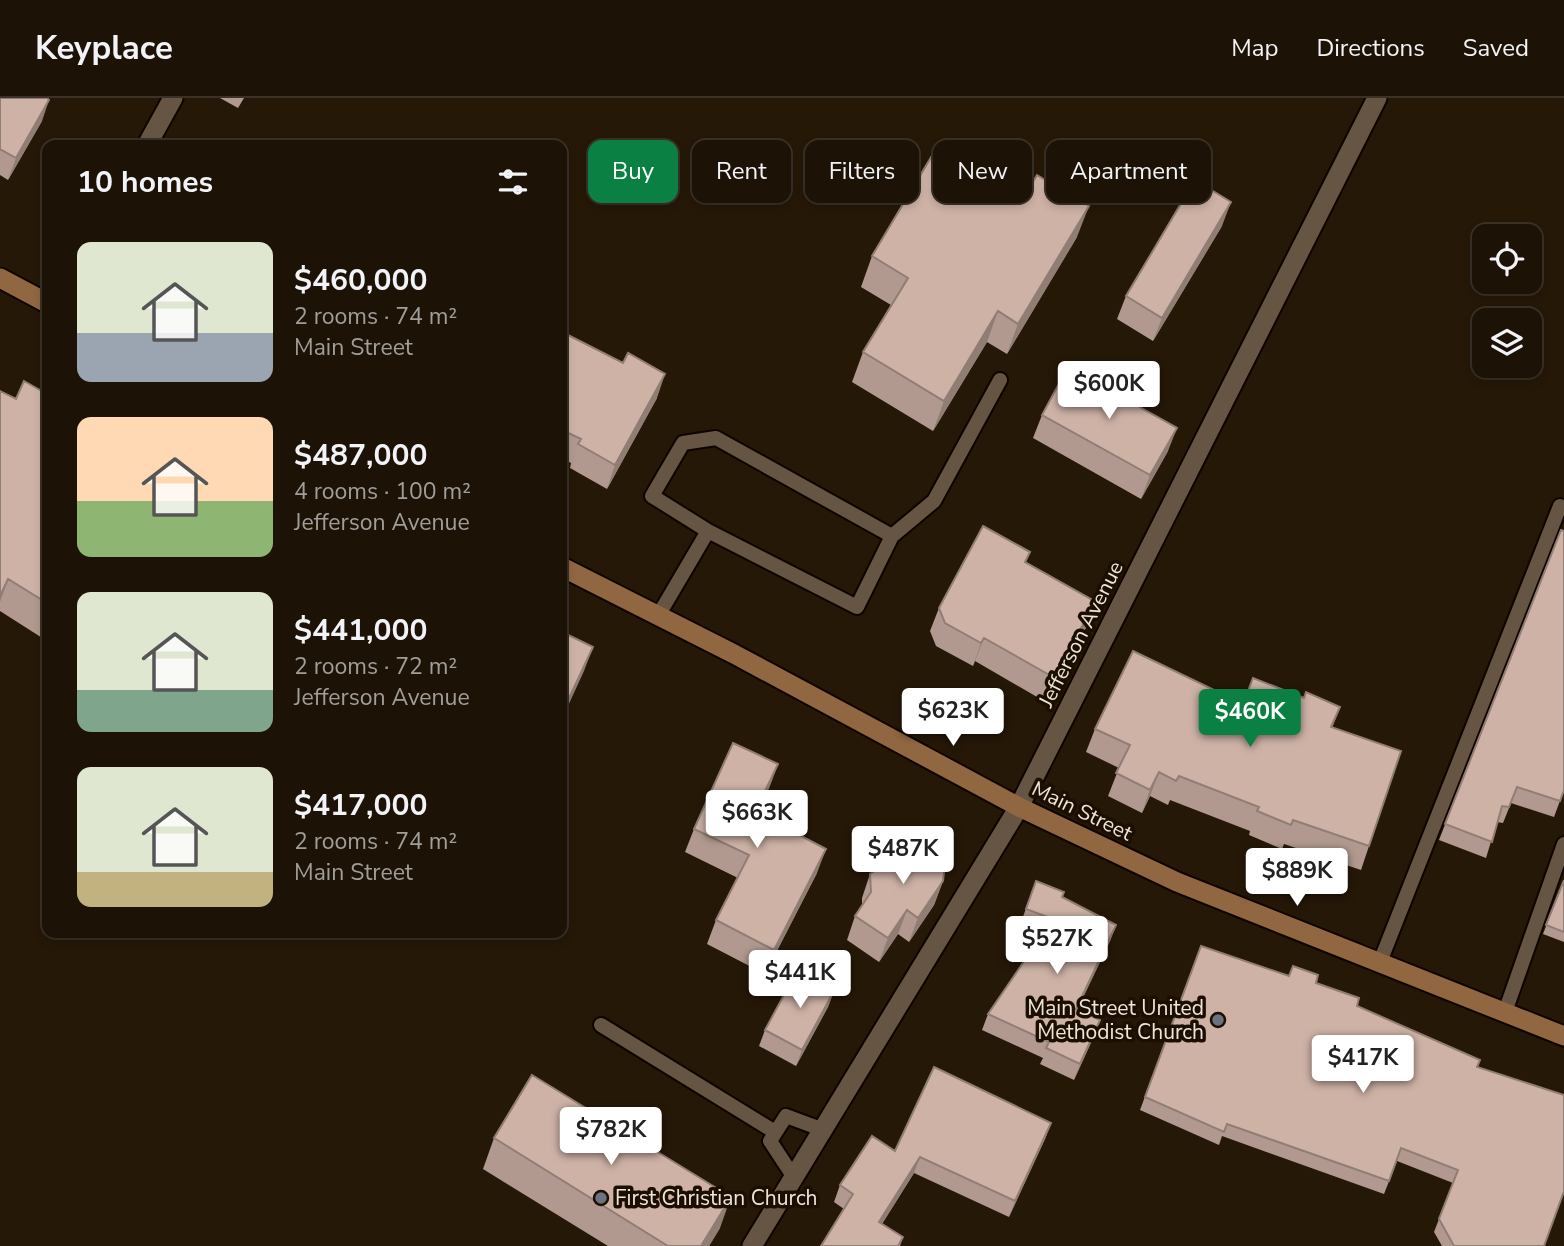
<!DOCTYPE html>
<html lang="en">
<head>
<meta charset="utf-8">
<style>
  :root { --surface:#1c1205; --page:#292013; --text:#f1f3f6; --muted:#a09e9a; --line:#3a3227; --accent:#0b8043 }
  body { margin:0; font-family:"Nunito Sans",sans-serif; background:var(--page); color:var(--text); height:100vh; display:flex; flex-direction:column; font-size:26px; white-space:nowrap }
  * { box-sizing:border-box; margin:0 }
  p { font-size:23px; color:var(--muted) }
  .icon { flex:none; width:38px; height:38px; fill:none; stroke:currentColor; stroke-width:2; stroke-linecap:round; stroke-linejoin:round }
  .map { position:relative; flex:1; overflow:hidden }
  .drawer { position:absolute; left:42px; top:42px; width:525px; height:798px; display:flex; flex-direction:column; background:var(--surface); border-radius:14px; box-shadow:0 4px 10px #0003,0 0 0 2px var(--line) }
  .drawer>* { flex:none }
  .guide { position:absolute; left:588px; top:42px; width:665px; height:63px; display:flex; gap:14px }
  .fabs { position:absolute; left:1472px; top:126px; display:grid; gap:14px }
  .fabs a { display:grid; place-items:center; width:70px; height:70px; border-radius:14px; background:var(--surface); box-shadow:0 4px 10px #0003,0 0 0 2px var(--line); font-size:35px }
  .price { position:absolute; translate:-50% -60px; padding:0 16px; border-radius:7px; background:#fff; color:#222; font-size:23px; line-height:46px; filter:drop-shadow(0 2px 4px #0008) }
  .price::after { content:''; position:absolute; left:50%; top:42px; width:21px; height:16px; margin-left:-10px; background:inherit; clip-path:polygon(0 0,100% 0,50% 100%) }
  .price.selected { background:var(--accent); color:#fff }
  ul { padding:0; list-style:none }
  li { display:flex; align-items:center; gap:21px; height:175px; padding:0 35px }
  li span { display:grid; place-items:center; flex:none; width:196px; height:140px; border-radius:14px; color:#555 }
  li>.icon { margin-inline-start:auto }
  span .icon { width:84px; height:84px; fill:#fffc; stroke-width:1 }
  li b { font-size:30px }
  h2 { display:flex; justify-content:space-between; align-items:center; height:84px; padding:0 35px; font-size:30px }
  .pill { padding:0 24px; border-radius:14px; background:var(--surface); box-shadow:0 4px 10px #0003,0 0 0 2px var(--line); font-size:24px; line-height:63px }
  .pill.selected { background:var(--accent); color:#fff }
  header { display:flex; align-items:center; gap:42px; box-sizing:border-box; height:98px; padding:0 35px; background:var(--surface); border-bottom:2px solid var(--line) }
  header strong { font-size:33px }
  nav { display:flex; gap:38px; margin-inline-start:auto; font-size:24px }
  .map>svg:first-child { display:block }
</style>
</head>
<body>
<header>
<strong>Keyplace</strong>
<nav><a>Map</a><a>Directions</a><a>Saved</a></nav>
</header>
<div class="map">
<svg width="1564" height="1148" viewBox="0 0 1564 1148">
  <rect width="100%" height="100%" fill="#261807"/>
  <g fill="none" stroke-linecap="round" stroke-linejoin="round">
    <defs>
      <path id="service" d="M716 340 892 438 857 509 708 433 652 398 683 345Z
        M892 438 934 403 1000 282
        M658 518 708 433
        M1380 864 1560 408 1564 410
        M1505 914 1564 746
        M601 927 775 1034
        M793 1078 770 1043 786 1018 821 1031"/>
      <path id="minor" d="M147 47 173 0
        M752 1148 1019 709 1377 0"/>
      <path id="secondary" d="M0 180 47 205
        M562 469 734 556 1019 709 1177 784 1564 938"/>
    </defs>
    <use href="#service" stroke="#0e0400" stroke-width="18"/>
    <use href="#minor" stroke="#0e0400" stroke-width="23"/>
    <use href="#secondary" stroke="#0e0400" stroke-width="23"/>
    <use href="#service" stroke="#655542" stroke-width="14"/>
    <use href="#minor" stroke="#655542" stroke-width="19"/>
    <use href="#secondary" stroke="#916742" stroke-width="19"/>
  </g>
  <path fill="#b1998f" d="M0 0 42 23 8 82 0 77Z
    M220 0H244L238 10Z
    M1222 128 1153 243 1117 221 1126 198Z
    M1077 139 1007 256 987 244 933 333 852 284 863 254 891 207 861 189 872 158Z
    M562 234 657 300 607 391 570 370 571 365 562 360Z
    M0 293 16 301 47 296V543L0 513Z
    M1042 317 1168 353 1141 401 1033 340Z
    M1561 432 1564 692 1554 719 1511 705 1503 725 1497 724 1486 760 1439 742Z
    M1030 454 1026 464 1096 504 1087 528 1044 603 975 563 973 568 936 548 930 533 939 510Z
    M1304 600 1340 609 1332 630 1369 748 1361 772 1284 746 1282 751 1249 737 1250 733 1170 702 1168 707 1150 698 1142 715 1108 698 1119 670 1086 654 1095 631 1243 606Z
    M778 666 769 690 757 715 817 775 765 876 707 846 716 822 738 780 685 754 694 731Z
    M870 776 943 783 934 807 909 844 898 836 879 864 847 842 855 818 862 808V800Z
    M1564 782V844L1543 836Z
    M1036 783 1062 799 1116 827 1110 843 1077 912 1094 938 1074 982 1040 966 1043 960 982 932 988 916 1043 835 1020 827Z
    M1201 848 1289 878 1316 885 1357 908 1477 969 1544 1148H1442L1434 1134 1453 1085 1397 1063 1384 1096 1222 1038 1219 1047 1140 1012Z
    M834 893 828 909 796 968 759 948 765 932Z
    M1051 1025 1045 1041 1009 1119 914 1075 882 1126 903 1139 900 1148H821L844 1111 834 1104 840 1087 895 1053Z
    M494 1040 720 1130 709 1148H608L483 1071Z"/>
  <path fill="#907d74" d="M49 2 42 23 8 82 16 60Z
    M1231 104 1222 128 1153 243 1162 220Z
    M1089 108 1077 139 1007 256 1018 226Z
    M998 213 987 244 933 333 944 303Z
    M665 276 657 300 607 391 615 367Z
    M1177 330 1168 353 1141 401 1150 377Z
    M8 481 0 504V498Z
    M1096 504 1087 528 1044 603 1053 579Z
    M984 540 975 563 973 568 981 545Z
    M593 549 584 573 562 621V615Z
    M778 666 769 690 747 738 755 714Z
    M1159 674 1150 698 1142 715 1150 692Z
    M826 751 817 775 765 876 774 852Z
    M943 783 934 807 909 844 918 820Z
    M907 812 898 836 879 864 888 840Z
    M1116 827 1110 843 1070 927 1076 911Z
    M834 893 828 909 796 968 802 952Z
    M1100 922 1094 938 1074 982 1080 966Z
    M1051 1025 1045 1041 1009 1119 1015 1103Z
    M920 1059 914 1075 873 1140 879 1124Z
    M731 1099 720 1130 709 1148H701Z"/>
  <path fill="#ceb2a6" stroke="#907d74" stroke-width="2" d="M0 0H47L49 2 16 60 0 51Z
    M939 46 1002 85 1009 73 1031 87 1037 77 1089 108 1018 226 998 213 944 303 863 254 908 180 872 158Z
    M1195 82 1231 104 1162 220 1126 198Z
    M562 234 623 265 628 255 665 276 615 367 578 346 581 341 562 332Z
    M1068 269 1177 330 1150 377 1042 317Z
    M24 283 47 296V505L8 481 0 498V293L16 301Z
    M983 428 1030 454 1025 464 1096 504 1053 579 984 540 981 545 945 525 939 510Z
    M1561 432 1564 433V692L1560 703 1517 689 1509 709 1502 708 1492 744 1445 726Z
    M562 534 593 549 562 615Z
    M1133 553 1243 606 1253 580 1304 600 1306 594 1340 609 1331 629 1401 653 1369 748 1293 722 1291 727 1257 713 1259 709 1179 678 1176 683 1159 674 1150 692 1116 675 1130 647 1095 631Z
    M733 645 778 666 755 714 826 751 774 852 716 822 749 757 694 731Z
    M900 741 916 751 932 747 946 757 943 783 918 820 907 812 888 840 855 818 871 794 870 776 885 766Z
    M1564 782V834L1546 827Z
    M1036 783 1064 794 1062 799 1116 827 1076 911 1100 922 1080 966 1046 950 1049 944 988 916 1053 821 1026 811Z
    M1201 848 1289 878 1293 868 1318 877 1316 885 1359 900 1357 908 1480 962 1477 969 1564 997V1093L1544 1148H1454L1439 1121 1458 1072 1401 1050 1389 1083 1227 1026 1224 1034 1145 999Z
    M797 873 834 893 802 952 765 932Z
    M934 969 1051 1025 1015 1103 920 1059 879 1124 903 1139 898 1148H821L853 1096 840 1087 872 1038 895 1053Z
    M532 977 731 1099 701 1148H668L494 1040Z"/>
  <g fill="#6b7280" stroke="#1c0f01" stroke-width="2.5">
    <circle cx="1218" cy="922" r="7"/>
    <circle cx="601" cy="1100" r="7"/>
  </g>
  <g text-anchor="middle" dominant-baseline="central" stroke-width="7" stroke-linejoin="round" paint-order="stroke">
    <g font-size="21" fill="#eee5da" stroke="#1c0f01">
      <text transform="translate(1081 536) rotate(-63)">Jefferson Avenue</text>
      <text transform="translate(1082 713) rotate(26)">Main Street</text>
    </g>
    <g font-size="21" fill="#eee5da" stroke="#1c0f01" text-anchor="end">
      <text x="1204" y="910">Main Street United<tspan x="1204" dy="24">Methodist Church</tspan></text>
      <text x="615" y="1100" text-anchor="start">First Christian Church</text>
    </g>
  </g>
</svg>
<div class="fabs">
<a><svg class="icon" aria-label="locate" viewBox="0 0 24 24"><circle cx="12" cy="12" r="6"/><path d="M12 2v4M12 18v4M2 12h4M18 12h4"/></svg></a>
<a><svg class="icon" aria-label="layers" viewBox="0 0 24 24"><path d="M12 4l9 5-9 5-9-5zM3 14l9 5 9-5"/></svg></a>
</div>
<b class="price" style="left:1109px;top:323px">$600K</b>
<b class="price" style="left:953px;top:650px">$623K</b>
<b class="price selected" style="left:1250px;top:651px">$460K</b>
<b class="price" style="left:757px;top:752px">$663K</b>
<b class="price" style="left:903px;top:788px">$487K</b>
<b class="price" style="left:1297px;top:810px">$889K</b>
<b class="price" style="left:1057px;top:878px">$527K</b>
<b class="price" style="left:800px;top:912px">$441K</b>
<b class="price" style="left:1363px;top:997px">$417K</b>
<b class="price" style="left:611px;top:1069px">$782K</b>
<div class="guide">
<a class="pill selected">Buy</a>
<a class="pill">Rent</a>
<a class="pill">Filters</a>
<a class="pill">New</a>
<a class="pill">Apartment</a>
</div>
<section class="drawer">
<h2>10 homes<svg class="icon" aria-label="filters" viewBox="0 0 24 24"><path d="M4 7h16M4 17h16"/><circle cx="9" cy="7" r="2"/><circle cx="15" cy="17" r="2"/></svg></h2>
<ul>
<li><span style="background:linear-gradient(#dfe7d0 65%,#9aa5b1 0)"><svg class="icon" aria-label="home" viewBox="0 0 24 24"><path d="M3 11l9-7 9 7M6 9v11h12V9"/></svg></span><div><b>$460,000</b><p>2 rooms · 74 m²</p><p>Main Street</p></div></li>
<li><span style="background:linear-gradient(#ffd9b3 60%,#8fb573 0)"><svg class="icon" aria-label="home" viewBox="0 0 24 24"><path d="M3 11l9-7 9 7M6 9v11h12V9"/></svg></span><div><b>$487,000</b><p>4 rooms · 100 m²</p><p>Jefferson Avenue</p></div></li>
<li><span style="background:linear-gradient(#dfe7d0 70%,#7fa58c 0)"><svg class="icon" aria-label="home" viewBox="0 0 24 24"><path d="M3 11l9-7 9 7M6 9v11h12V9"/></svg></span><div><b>$441,000</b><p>2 rooms · 72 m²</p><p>Jefferson Avenue</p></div></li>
<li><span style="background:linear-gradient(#dfe7d0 75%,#c2b280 0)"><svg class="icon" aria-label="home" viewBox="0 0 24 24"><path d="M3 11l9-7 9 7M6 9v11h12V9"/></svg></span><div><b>$417,000</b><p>2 rooms · 74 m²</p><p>Main Street</p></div></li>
</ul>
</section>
</div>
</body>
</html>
